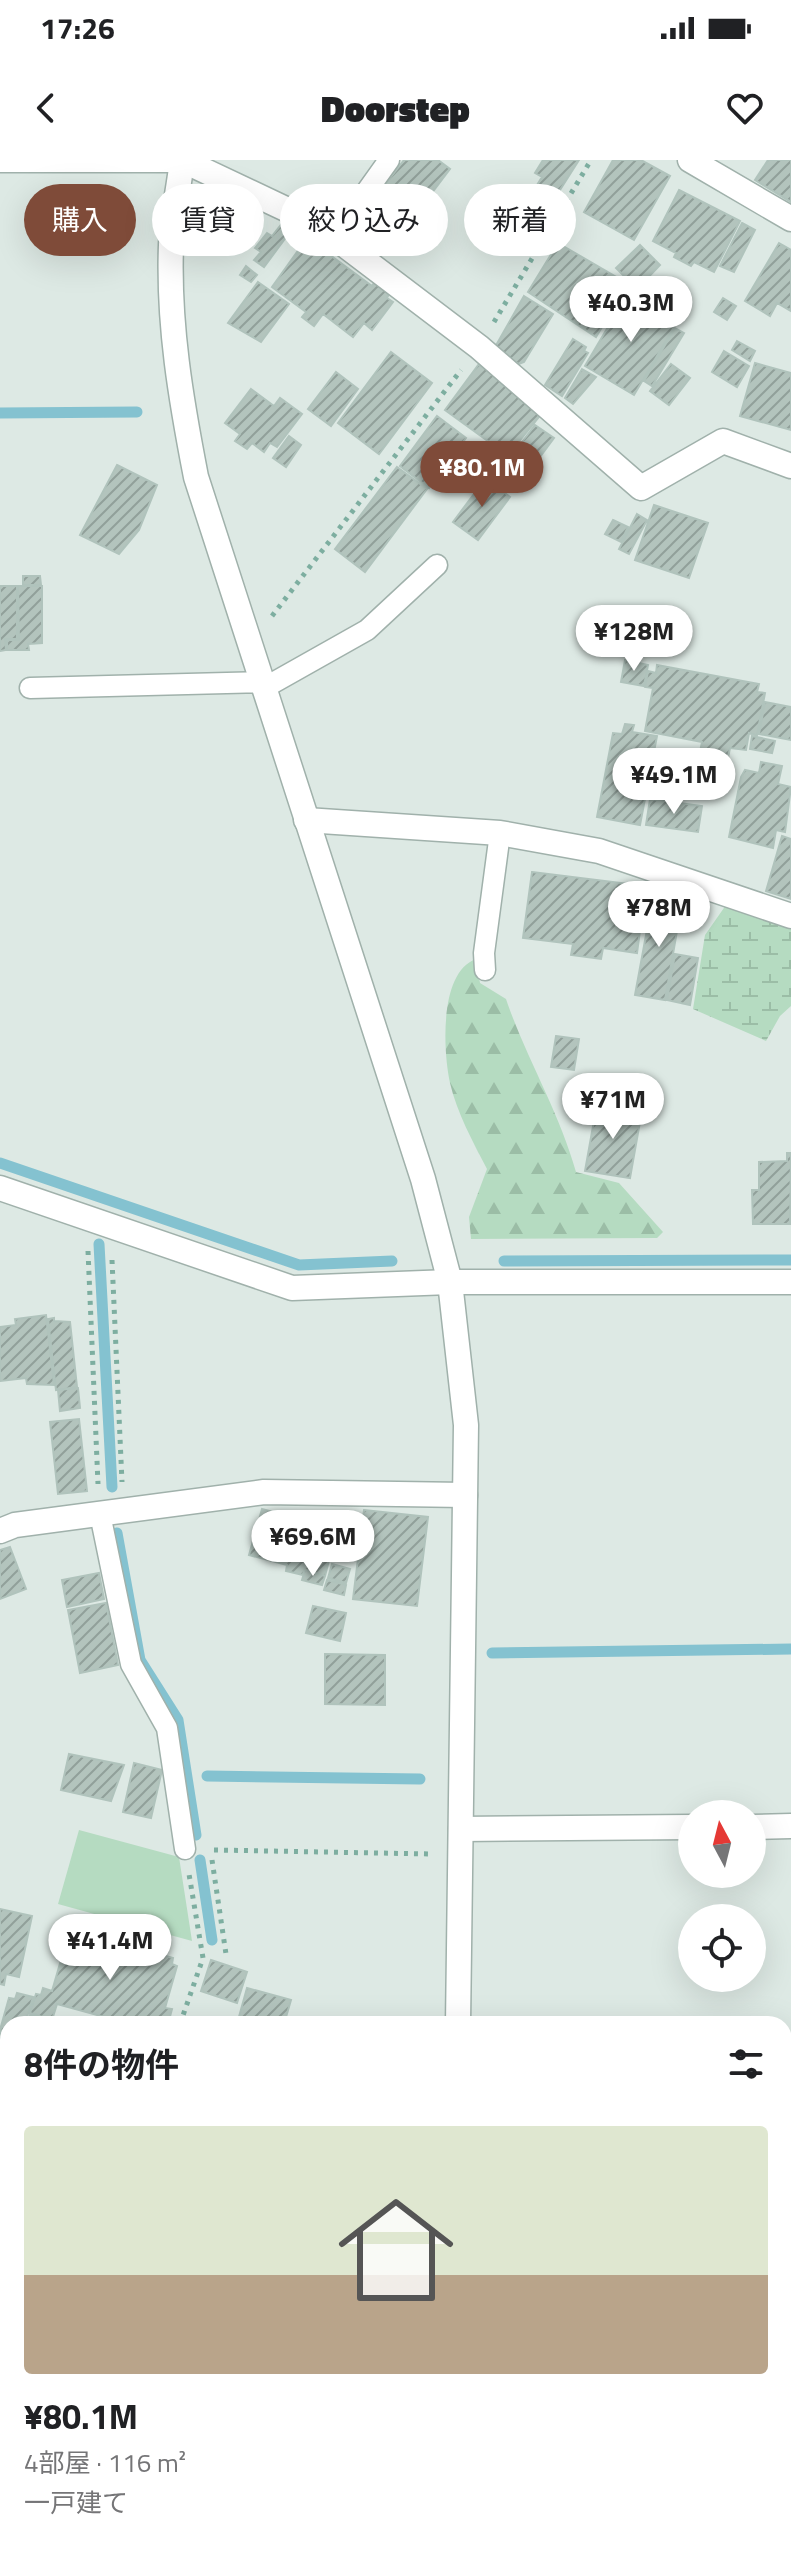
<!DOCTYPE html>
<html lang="ja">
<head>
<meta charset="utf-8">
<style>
  :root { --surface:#fff; --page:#f2f2f2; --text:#202124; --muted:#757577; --accent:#7f4b39 }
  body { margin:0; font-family:"Titillium Web","Noto Sans JP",sans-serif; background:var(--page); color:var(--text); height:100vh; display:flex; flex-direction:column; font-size:30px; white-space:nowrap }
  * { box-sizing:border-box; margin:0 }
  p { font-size:26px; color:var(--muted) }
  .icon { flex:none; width:44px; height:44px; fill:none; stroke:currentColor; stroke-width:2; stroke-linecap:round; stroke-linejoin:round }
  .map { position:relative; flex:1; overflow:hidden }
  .panel { position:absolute; left:0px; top:1856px; width:792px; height:538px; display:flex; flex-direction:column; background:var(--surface); border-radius:24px 24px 0 0; box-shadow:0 8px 32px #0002 }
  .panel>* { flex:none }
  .hud { position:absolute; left:24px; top:24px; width:744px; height:72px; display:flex; gap:16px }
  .needle { width:52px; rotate:353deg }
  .controls { position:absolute; left:678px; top:1640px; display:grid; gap:16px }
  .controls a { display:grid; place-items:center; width:88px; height:88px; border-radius:50%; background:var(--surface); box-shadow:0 8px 32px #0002; font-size:40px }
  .price { position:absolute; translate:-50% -68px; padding:0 18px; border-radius:28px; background:#fff; color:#222; font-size:26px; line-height:52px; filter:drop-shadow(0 2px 4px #0008) }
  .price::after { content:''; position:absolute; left:50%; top:48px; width:24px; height:18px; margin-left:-12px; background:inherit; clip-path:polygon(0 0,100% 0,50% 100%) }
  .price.on { background:var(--accent); color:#fff }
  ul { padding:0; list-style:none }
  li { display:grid; align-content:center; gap:16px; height:424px; padding:0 24px }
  li span { display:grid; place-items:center; height:248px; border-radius:8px; color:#555 }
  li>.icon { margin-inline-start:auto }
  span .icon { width:144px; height:144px; fill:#fffc; stroke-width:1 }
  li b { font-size:34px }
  h2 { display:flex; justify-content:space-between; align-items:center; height:96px; padding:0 24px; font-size:34px }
  .chip { padding:0 28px; border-radius:36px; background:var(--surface); box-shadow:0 8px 32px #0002; font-size:28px; line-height:72px }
  .chip.on { background:var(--accent); color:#fff }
  .status { display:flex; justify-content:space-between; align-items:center; height:56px; padding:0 40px; background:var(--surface); direction:ltr }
  .status svg { height:22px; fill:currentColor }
  header { display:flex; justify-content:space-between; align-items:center; height:104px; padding:0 24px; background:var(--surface); font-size:36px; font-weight:800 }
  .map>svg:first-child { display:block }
</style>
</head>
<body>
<div class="status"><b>17:26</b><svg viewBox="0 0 49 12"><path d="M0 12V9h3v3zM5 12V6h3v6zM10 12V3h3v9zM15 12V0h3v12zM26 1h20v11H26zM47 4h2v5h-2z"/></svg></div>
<header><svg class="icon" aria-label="back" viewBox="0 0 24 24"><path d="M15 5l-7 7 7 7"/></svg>Doorstep<svg class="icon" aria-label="heart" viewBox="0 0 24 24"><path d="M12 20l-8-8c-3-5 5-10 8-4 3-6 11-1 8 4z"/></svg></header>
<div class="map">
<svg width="791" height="2393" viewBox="0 0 791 2393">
  <defs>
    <pattern id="forest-firs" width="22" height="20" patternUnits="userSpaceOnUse" patternTransform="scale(2)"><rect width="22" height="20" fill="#b5dbc1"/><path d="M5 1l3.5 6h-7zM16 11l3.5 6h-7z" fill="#9bbda6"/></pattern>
    <pattern id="wetland-marsh" width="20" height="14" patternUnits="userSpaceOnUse" patternTransform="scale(2)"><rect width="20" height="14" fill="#b5dbc1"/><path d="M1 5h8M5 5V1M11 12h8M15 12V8" fill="none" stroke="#9bbda6"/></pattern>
    <pattern id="building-hatch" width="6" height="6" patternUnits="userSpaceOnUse" patternTransform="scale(2)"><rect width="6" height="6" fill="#b3c4bd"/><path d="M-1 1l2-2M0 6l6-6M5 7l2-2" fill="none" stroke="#91a09a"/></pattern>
  </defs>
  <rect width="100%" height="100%" fill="#dde9e4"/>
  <path fill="#b5dbc1" d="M79 1670 179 1697 192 1781 58 1744Z
    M0 2162 8 2166V2262H0Z"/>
  <path fill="url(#forest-firs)" d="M476 799 480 823 506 839C526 898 559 951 576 1012L619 1023 663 1072 657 1078 471 1079 469 1057 487 1009C473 982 457 953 450 923 443 891 439 812 476 799Z"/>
  <path fill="url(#wetland-marsh)" d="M726 745 791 767V846L780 856 766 881 693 849 705 775Z"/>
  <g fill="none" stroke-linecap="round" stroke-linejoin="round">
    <path stroke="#84c2d0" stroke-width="11" d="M0 253 137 252
      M0 1003 299 1105 392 1101
      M99 1084 112 1327
      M504 1101 791 1100
      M117 1373 140 1500 178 1560 196 1675
      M492 1493 791 1489
      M207 1616 420 1619
      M200 1700 212 1780"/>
  </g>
  <path fill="url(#building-hatch)" stroke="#b0c3bc" stroke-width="2" d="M404 0H438L450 9 416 54 420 57 409 70 405 67 401 73 367 48Z
    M543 0H579L537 66 519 54 542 17 535 13Z
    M613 0H641L670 16 634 80 584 52Z
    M768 0H791V42L755 20Z
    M679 30 740 61 714 112 694 102 691 106 674 97 676 93 653 81Z
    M518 55 539 69 526 91 504 77Z
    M284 61 293 68 264 107 254 100 261 92 255 88 267 73 272 76Z
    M742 63 755 70 734 112 720 106Z
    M307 78 372 126 374 123 389 134 387 138 393 142 372 170 364 163 353 177 323 154 314 166 302 157 306 152 272 127Z
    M558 83 623 121 621 125 626 127 596 177 528 132Z
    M779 83 791 90V151L777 143 770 156 745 141Z
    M640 85 660 105 637 129 616 108Z
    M246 106 257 115 251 122 240 115Z
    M258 122 289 144 261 182 228 163Z
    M628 133 677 162 634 235 585 206Z
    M524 136 553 154 524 202 519 204 494 189Z
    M723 138 736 146 727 160 714 152Z
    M675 168 684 173 652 226 644 221Z
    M573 179 586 187 584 191 588 193 562 236 545 225Z
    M737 181 755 191 750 201 732 190Z
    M724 191 749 206 737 227 712 212Z
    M391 192 432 223 379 294 338 263Z
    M755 203 791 213V270L740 256Z
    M479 204 543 252 500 305 489 297 496 287 445 250Z
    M671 204 690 218 669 245 650 231Z
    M582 209 596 217 573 244 565 238Z
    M336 212 358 229 331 266 308 249Z
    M251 229 274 246 280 238 302 254 277 287 270 283 264 292 252 283 247 289 235 281 240 274 225 263Z
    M437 256 466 278 429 328 400 306Z
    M535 265 554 278 525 317 506 303Z
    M289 276 301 285 286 307 273 298Z
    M117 305 157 325 139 370 119 394 80 375Z
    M397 307 427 329 365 412 335 389Z
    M486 318 510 337 478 380 453 362Z
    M654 345 708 363 689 418 635 400Z
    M637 354 647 360 629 394 619 389Z
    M613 360 628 367 621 382 605 374Z
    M23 416H40L41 425H23Z
    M0 426H17V479H5L6 490 0 491Z
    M18 426H42V483L28 484 29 490H7V480H19Z
    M625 500 648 505 644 526 621 522Z
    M657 505 759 524 757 532 765 533 757 575 749 573 746 590 730 588 728 598 700 592 702 582 645 571 653 528 645 527 648 511 656 513Z
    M765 542 791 547V580L759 574Z
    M625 564 634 565 632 572 657 576 640 665 597 657 613 573 622 574Z
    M752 576 775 581 772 593 750 589Z
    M761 602 782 606 778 624 791 627 785 672 776 670 773 688 729 677 741 617 745 610 759 613Z
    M650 639 702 646 698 672 646 665Z
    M782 676 791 679V739L766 731Z
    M532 712 646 726 637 793 603 788 601 799 571 795 573 784 523 778Z
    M653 737 682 742 665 840 635 835Z
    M675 794 698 798 690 845 667 840Z
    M556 876 579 879 574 910 551 907Z
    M597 944 636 951 635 955 641 956 630 1018 585 1011Z
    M787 993H791L790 1064H753L752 1030H759V1002L787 1001Z
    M46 1155 54 1225 27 1224 26 1218 0 1221V1167L16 1165 15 1159Z
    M54 1158V1161L70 1162 77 1227 56 1230 48 1159Z
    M78 1228 80 1248 60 1251 58 1230Z
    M79 1259 87 1331 58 1334 50 1262Z
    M262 1349 337 1369 325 1416 304 1410 303 1415 286 1411 287 1405 249 1395Z
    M364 1350 428 1357 417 1446 353 1439Z
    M334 1382 358 1385 357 1396 334 1393Z
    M10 1387 26 1429 0 1439V1390Z
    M332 1404 350 1409 346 1423 328 1418Z
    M305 1410 325 1416 322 1425 302 1420Z
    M99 1413 104 1439 67 1447 62 1420Z
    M327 1420 346 1425 344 1435 324 1430Z
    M106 1443 118 1505 80 1513 68 1450Z
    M313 1446 346 1453 340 1481 306 1473Z
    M325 1494 385 1495V1545L325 1544Z
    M69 1594 124 1605 111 1641 61 1630Z
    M134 1603 162 1610 151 1658 123 1652Z
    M0 1749 32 1756 19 1817 6 1814 4 1825 0 1824Z
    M70 1769 173 1798 172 1804 177 1806 165 1848 172 1849 168 1864H130L57 1844 52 1860 30 1853 36 1834 41 1835 43 1828 52 1831Z
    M211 1800 247 1812 237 1843 201 1831Z
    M247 1828 291 1840 284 1864H237Z
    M17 1833 33 1837 25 1864H8V1872L0 1870 9 1838 15 1839Z
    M30 1855 64 1864H27Z
    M0 1872 8 1874 6 1934 0 1932Z
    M784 2246 791 2248V2312L788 2316 784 2315Z
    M108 2386H113L133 2393H106Z
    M617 2386H626L632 2390 613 2393Z"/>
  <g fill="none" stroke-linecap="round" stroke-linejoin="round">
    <defs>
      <path id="service" d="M334 77 389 0
        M30 528 262 522
        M264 528 367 470 437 405
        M485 810 484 793 500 673
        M100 1354 131 1504 167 1568 185 1689"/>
      <path id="minor" d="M0 0H182L292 52 334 77 479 187 641 328 723 281 791 306
        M690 0 791 59
        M306 660 500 673 599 691 791 756
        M0 1028 292 1128 450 1122H791
        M0 1371 15 1365 264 1332 465 1335
        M752 1667 791 1666
        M461 1669 692 1667
        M0 1990 8 1994
        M784 2218 791 2220
        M586 2393 589 2386"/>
      <path id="tertiary" d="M182 0C179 28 172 57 171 85 168 164 181 240 196 317L423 1019 450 1122 466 1265 458 1864
        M364 2393 366 2386"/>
    </defs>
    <use href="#service" stroke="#a0b1ab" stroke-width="23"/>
    <use href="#minor" stroke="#a0b1ab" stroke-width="27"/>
    <use href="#tertiary" stroke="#a0b1ab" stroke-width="27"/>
    <path stroke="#7daea0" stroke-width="5" stroke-dasharray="4 6" stroke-linecap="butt" d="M494 162 591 0
      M272 456 461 210
      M88 1091 98 1324
      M112 1100 122 1322
      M214 1690 432 1694
      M212 1700 226 1794
      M180 1864 203 1798 189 1714"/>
    <use href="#service" stroke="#fff" stroke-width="20"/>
    <use href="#minor" stroke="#fff" stroke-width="24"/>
    <use href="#tertiary" stroke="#fff" stroke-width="24"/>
  </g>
</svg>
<div class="controls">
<a><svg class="needle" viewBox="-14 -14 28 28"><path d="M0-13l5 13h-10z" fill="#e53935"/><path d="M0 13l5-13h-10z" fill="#757577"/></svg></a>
<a><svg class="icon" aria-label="locate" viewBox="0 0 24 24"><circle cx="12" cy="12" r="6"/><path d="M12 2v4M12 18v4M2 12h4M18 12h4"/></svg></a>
</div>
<b class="price" style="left:631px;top:184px">¥40.3M</b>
<b class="price on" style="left:482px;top:349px">¥80.1M</b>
<b class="price" style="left:634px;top:513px">¥128M</b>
<b class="price" style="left:674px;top:656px">¥49.1M</b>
<b class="price" style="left:659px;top:789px">¥78M</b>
<b class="price" style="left:613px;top:981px">¥71M</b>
<b class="price" style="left:313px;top:1418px">¥69.6M</b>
<b class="price" style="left:110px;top:1822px">¥41.4M</b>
<div class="hud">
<a class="chip on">購入</a>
<a class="chip">賃貸</a>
<a class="chip">絞り込み</a>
<a class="chip">新着</a>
</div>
<section class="panel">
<h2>8件の物件<svg class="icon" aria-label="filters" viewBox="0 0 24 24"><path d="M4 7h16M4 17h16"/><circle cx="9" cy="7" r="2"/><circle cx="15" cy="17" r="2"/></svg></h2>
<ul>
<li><span style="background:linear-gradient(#dfe7d0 60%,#b9a48a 0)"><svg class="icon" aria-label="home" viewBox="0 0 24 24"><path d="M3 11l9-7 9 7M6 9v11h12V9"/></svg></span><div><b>¥80.1M</b><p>4部屋 · 116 m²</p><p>一戸建て</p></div></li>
</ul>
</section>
</div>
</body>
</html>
